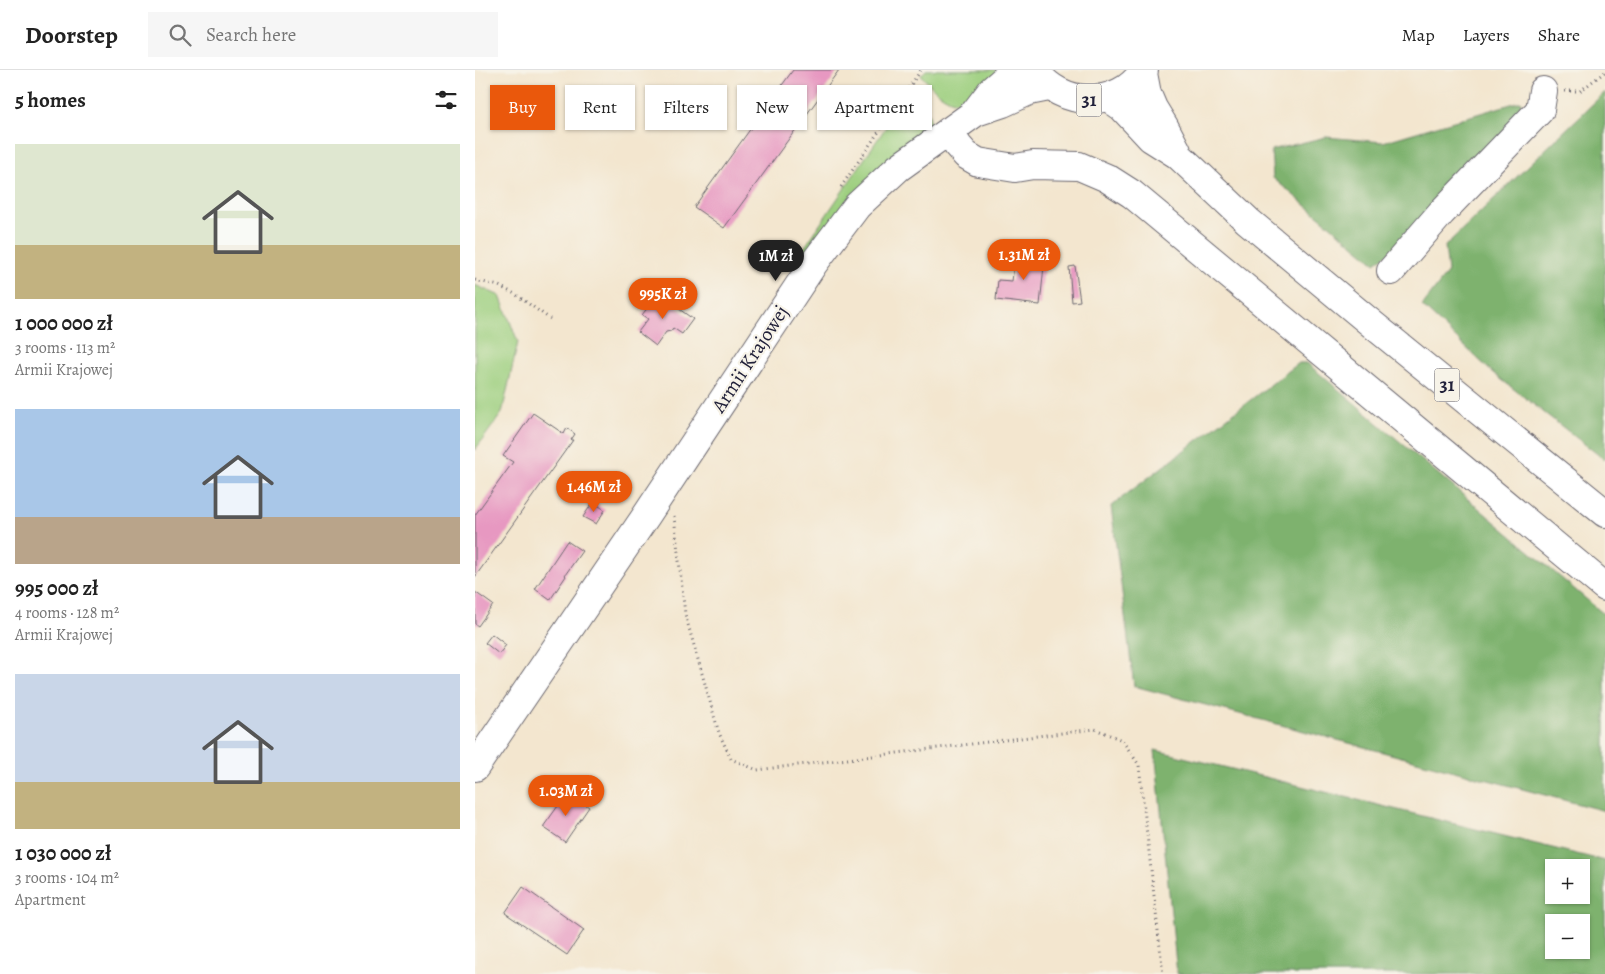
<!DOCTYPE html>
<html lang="en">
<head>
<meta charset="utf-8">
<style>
  :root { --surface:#fff; --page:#f6f6f6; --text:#222; --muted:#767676; --line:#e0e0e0; --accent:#ea580c }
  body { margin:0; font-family:Alegreya,serif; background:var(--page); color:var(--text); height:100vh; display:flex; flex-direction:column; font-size:19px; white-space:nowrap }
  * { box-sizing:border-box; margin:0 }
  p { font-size:16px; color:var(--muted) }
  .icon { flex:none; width:28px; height:28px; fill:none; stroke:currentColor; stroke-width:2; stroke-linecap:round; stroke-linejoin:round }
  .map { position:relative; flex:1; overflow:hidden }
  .panel { display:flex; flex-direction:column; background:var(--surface); width:475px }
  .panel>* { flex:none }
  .hud { position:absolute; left:15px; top:15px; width:475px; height:45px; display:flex; gap:10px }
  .fabs { position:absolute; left:1070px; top:789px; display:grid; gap:10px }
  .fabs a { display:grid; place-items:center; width:45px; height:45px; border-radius:0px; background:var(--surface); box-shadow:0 1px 4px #0004; font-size:25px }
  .price { position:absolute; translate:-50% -42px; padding:0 11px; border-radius:18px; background:var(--accent); color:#fff; font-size:16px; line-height:32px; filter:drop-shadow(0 1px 2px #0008) }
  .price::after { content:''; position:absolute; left:50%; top:30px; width:15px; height:11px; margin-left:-8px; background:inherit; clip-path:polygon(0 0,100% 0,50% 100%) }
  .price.current { background:#222; color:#fff }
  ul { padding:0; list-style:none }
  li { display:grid; align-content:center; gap:10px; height:265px; padding:0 15px }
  li span { display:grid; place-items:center; height:155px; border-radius:0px; color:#555 }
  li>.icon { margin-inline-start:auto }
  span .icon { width:90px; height:90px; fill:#fffc; stroke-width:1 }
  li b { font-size:21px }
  h2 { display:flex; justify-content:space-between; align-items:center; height:60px; padding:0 15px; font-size:21px }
  .pill { padding:0 18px; border-radius:0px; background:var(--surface); box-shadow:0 1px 4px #0004; font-size:18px; line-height:45px }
  .pill.current { background:var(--accent); color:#fff }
  header { display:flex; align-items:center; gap:30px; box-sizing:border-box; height:70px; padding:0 25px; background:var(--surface); border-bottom:1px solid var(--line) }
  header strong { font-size:24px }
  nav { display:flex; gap:28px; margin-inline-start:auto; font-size:18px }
  .search { width:350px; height:45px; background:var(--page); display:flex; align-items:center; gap:12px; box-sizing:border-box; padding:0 18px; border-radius:0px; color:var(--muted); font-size:19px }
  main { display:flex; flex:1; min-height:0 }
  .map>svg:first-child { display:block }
</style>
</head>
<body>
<header>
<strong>Doorstep</strong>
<div class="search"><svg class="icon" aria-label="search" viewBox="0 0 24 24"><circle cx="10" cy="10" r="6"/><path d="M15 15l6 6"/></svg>Search here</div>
<nav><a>Map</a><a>Layers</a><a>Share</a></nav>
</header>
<main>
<section class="panel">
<h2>5 homes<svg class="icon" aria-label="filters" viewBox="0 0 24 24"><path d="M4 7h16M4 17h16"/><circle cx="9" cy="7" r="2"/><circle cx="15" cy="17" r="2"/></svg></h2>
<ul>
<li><span style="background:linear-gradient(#dfe7d0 65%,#c2b280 0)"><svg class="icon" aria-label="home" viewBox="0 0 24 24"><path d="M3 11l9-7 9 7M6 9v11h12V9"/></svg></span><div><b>1 000 000 zł</b><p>3 rooms · 113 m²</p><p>Armii Krajowej</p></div></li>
<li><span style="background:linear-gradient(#a9c7e8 70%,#b9a48a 0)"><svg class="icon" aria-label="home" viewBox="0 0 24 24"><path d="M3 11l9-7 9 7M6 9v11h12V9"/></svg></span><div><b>995 000 zł</b><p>4 rooms · 128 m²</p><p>Armii Krajowej</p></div></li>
<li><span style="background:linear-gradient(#c9d6e8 70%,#c2b280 0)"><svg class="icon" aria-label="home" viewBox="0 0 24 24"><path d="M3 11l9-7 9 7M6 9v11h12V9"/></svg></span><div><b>1 030 000 zł</b><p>3 rooms · 104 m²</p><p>Apartment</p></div></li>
</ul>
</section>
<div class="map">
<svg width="1130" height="904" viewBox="0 0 1130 904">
  <rect width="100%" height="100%" fill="#f7f3e8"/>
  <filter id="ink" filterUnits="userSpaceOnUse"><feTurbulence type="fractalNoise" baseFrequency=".02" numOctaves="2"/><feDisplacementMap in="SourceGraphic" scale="10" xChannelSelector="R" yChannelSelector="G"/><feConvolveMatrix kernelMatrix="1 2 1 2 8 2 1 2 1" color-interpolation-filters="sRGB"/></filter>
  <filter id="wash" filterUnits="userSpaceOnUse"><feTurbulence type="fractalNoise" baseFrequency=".0096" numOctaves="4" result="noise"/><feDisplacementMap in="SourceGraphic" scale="20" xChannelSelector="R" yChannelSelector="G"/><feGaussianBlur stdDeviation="1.12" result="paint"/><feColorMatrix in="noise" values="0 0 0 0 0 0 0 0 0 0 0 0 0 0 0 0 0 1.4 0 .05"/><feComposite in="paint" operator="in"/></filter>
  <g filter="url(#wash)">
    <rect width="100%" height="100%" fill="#f3e6cf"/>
    <path fill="#9dcf7f" stroke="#60785d" d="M451 0H529C520 8 506 23 496 29 477 40 457 18 446 5Z
      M432 26C446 35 460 41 453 60L328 187 325 184Z
      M0 215 25 226 43 272 27 343 0 380Z"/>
    <path fill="#7eb26e" stroke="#506a54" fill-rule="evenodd" d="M1130 22V390L1018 303 947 236 973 202 970 176Z
      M1046 31V45L928 173 900 193 798 108 796 80 851 67 908 72Z
      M824 293H832L1130 545V741L659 616 636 436Z
      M680 680 1130 791V904H702ZM1079 798H1106V825H1079ZM1106 852V880H1079V852Z"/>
    <g id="blocks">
      <path fill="#e798c1" d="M318 0H364L249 158 219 137Z
        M537 183 570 186 565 235 521 230 523 210 537 211 539 196H537L538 185H536Z
        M600 196 605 231 597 232 594 197Z
        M183 224 218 249 207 264 198 258 196 261 191 262 181 276 163 262 173 249 167 245Z
        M58 343 89 364 92 358 100 364 96 370H98L0 507V445L38 392 28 386Z
        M118 432 130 440 121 454 108 447Z
        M92 471 107 481 90 505 91 506 75 530 60 519Z
        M0 522 18 535 3 556 0 554Z
        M17 564 31 575 24 584 10 573Z
        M93 722 114 737 90 772 68 757Z
        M48 817 109 860 92 885 30 843Z"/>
    </g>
  </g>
  <g filter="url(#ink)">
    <use href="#blocks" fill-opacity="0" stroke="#6b676f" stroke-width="1"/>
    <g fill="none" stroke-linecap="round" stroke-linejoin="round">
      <defs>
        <path id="minor" d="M501 41 517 20 540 0
          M474 61 483 76 491 85 503 92 540 98 558 95 604 96 632 108 657 124 1130 517
          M916 201 966 143 1065 40 1068 21
          M0 697 171 446 339 193 382 136 423 98 501 42 528 33 554 21 574 17"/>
        <path id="major" d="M560 0C585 38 644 40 669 0
          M668 3 672 24 678 38 689 56 702 81
          M633 27 647 37 676 68 703 85 773 151 897 254 1130 443"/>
      </defs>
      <use href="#minor" stroke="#6b676f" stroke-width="30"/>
      <use href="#major" stroke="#6b676f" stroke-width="30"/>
      <path stroke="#6b676f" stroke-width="3" stroke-dasharray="1 4" stroke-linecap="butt" d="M1090 21H1105L1130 2
        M366 117 446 0
        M0 210 24 216 40 224 75 249
        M199 446 210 544 244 663 256 689 282 700 620 659 647 670 664 695 688 904"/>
      <use href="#minor" stroke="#fff" stroke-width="28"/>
      <use href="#major" stroke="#fff" stroke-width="28"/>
    </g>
  </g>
  <g text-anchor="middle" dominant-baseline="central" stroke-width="4.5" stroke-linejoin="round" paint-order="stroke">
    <g fill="#f7f3e8" stroke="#62616f" stroke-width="1">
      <rect x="601.5" y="13.5" width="25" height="33" rx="4"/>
      <rect x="959.5" y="298.5" width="25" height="33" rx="4"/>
    </g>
    <g font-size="19" font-weight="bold" fill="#22223b">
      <text x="614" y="30">31</text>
      <text x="972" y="315">31</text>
    </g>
    <g font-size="20" fill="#22223b" stroke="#f7f3e8">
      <text transform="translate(275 289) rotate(-57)">Armii Krajowej</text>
    </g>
  </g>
</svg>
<div class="fabs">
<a>+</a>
<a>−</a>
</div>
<b class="price" style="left:549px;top:211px">1.31M zł</b>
<b class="price current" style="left:301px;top:212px">1M zł</b>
<b class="price" style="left:188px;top:250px">995K zł</b>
<b class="price" style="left:119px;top:443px">1.46M zł</b>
<b class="price" style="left:91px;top:747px">1.03M zł</b>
<div class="hud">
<a class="pill current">Buy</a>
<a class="pill">Rent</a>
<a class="pill">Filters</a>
<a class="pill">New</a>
<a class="pill">Apartment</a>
</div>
</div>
</main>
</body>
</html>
